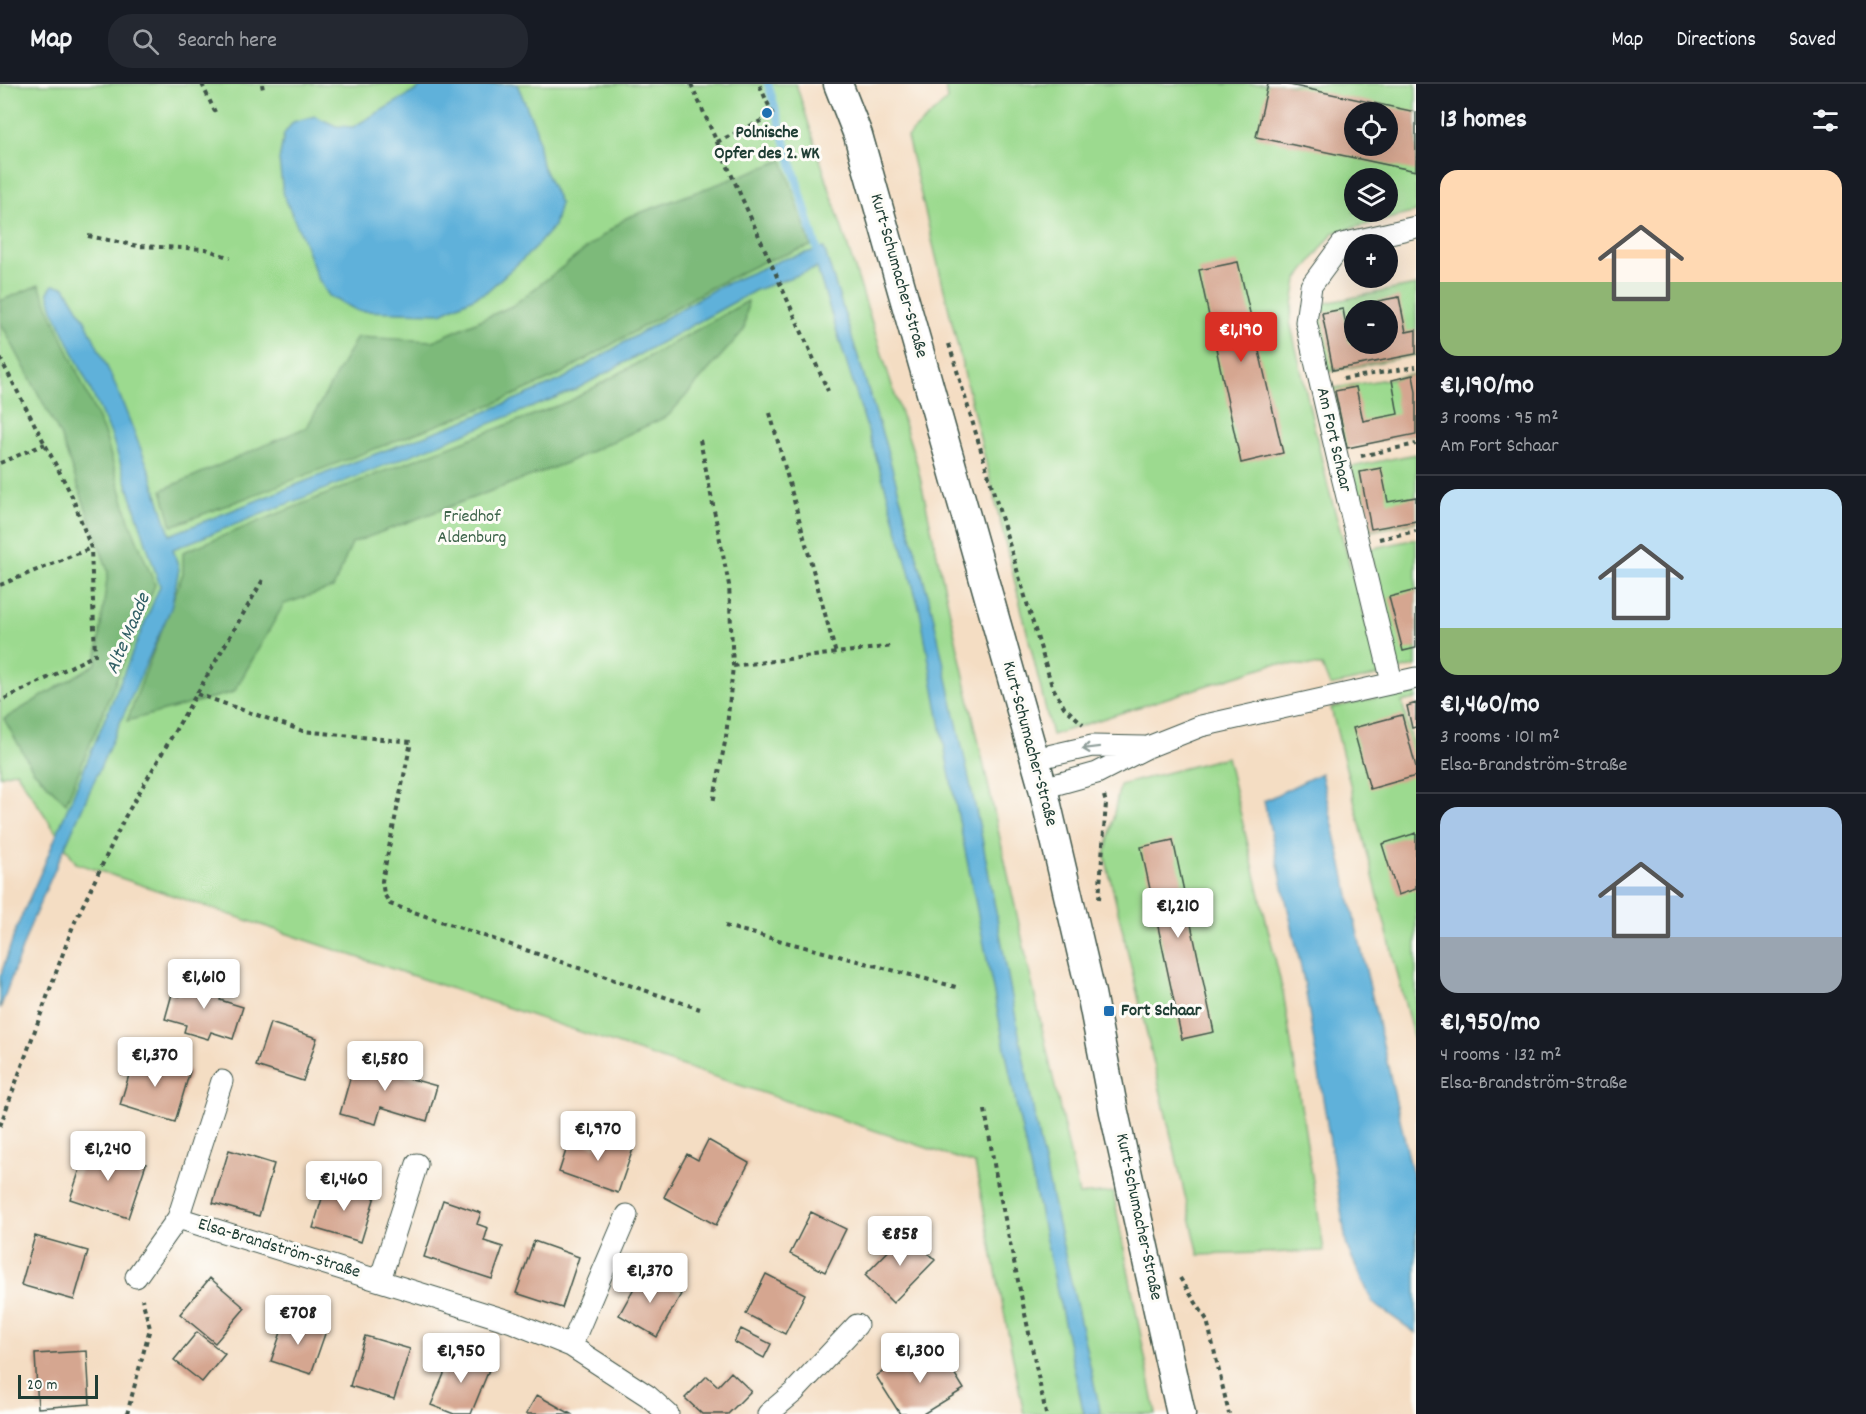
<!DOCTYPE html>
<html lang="en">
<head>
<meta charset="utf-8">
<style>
  :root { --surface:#171b24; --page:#242831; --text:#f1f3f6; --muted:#9ea1a6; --line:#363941; --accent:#d93025 }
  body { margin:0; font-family:Dekko,sans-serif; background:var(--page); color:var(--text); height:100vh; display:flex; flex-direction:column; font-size:22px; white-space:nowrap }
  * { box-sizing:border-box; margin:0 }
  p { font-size:20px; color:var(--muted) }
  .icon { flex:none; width:33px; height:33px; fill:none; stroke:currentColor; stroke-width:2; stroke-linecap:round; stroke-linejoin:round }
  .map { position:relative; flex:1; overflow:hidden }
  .panel { display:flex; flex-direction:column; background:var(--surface); width:450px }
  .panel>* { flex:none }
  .fabs { position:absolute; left:1344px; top:18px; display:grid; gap:12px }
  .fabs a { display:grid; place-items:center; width:54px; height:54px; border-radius:50%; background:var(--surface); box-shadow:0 6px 24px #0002; font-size:30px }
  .scale { position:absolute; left:18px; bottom:15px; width:80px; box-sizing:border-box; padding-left:6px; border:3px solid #1f3d34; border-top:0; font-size:16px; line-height:21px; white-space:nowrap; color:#1f3d34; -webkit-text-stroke:4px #fdfcf7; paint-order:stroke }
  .price { position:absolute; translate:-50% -51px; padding:0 14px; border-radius:6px; background:#fff; color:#222; font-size:20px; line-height:39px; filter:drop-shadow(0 2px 3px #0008) }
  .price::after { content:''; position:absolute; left:50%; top:36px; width:18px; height:14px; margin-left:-9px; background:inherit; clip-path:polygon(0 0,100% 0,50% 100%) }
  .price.selected { background:var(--accent); color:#fff }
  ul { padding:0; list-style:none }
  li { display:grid; align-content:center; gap:12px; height:318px; padding:0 24px }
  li+li { border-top:2px solid var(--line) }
  li span { display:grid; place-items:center; height:186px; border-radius:18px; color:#555 }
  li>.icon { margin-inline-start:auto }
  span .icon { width:108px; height:108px; fill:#fffc; stroke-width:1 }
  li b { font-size:26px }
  h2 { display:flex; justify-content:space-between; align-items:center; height:72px; padding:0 24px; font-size:26px }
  header { display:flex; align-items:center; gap:36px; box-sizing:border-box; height:84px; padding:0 30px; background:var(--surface); border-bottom:2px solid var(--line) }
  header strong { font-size:28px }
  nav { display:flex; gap:33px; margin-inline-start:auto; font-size:21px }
  .search { width:420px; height:54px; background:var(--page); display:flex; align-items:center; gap:15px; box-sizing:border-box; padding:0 21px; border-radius:24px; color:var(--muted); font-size:22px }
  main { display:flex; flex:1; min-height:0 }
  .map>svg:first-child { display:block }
</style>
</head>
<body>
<header>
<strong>Map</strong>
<div class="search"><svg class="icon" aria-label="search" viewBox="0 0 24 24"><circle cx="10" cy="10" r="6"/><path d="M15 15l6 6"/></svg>Search here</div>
<nav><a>Map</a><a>Directions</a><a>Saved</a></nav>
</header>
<main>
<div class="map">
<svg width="1416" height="1330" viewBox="0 0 1416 1330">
  <rect width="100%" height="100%" fill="#fdfcf7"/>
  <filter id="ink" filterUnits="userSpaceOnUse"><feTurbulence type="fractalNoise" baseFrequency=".0167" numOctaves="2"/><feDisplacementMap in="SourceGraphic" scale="12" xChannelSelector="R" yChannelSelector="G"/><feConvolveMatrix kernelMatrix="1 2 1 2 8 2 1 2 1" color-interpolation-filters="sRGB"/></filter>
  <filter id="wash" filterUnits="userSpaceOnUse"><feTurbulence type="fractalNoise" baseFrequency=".008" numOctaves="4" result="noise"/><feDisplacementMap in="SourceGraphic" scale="24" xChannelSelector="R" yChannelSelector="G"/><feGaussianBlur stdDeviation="1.35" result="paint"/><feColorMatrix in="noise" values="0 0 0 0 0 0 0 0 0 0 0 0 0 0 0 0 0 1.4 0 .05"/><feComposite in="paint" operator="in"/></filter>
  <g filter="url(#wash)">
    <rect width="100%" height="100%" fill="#f4ddc3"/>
    <path fill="#9cda8f" stroke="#5e8c62" stroke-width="1.5" fill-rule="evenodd" d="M0 0H796L917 380 1079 1111 1113 1108 1156 1330H1024L975 1080 76 779 16 687 0 692Z
      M945 0H1416V128L1333 149 1297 196 1290 238 1328 403 1381 591 1330 602 1322 582 1273 580 1052 651 907 53 947 16ZM1354 28H1388V62H1354ZM1354 94H1388V128H1354Z
      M1416 201V271L1327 288 1315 221ZM1354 226H1388V260H1354Z
      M1416 290V350L1342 364 1329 305Z
      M1416 370V438L1366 448 1351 383Z
      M1416 455V582L1398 586 1370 465Z
      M1416 605V615L1402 618 1416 673V964L1331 624Z
      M1227 673 1283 908 1324 1167 1199 1171 1105 772 1120 701Z"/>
    <path fill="#7dba7a" stroke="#4e7c57" stroke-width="1.5" d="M783 76 811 162 763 178 710 204 557 292 498 318 172 442 162 406 307 343 357 253 433 257 512 222 626 134Z
      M39 201 105 351 129 436 155 501 66 719 33 686 4 635 96 580 108 487 60 351 0 237V217Z
      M748 217 744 246 668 332 566 379 352 459 333 504 284 520 234 608 127 637 183 489V468L374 391 570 317Z"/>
    <path fill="#5fb1da" stroke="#3f7787" stroke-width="1.5" d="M423 0H517L536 45 542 81 560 119 554 142 533 166 486 208 441 229 358 227 329 212 317 193 303 155 283 110 279 76 284 50 293 38 315 32 336 42 353 43 417 6Z
      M824 164 885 359 931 522 981 749 1039 1056 1101 1330H1084L1017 1024 947 677 920 527 886 405 817 184 756 206 575 306 173 465 179 485 171 524 32 837 0 925V893L16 845 44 781 160 502 111 350 53 225 48 208 53 201 65 203 85 236 115 300 150 388 170 451 354 378 464 337 561 296 716 204 781 176Z
      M1321 689 1416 1105V1249L1373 1219 1347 1163 1304 897 1264 717Z"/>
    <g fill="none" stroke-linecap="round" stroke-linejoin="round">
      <path stroke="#5fb1da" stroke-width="8" d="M768 0 820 175"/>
    </g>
    <g id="blocks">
      <path fill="#d5a690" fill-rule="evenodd" d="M1268 0H1285L1416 28V87L1256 53ZM1354 28H1388V62H1354Z
        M1238 178 1283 369 1241 379 1199 186Z
        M1399 213 1406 248 1416 246V270L1333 286 1322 229 1343 225 1349 259 1388 260V226H1380L1378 217Z
        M1413 291 1416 308V350L1347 364 1335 307 1356 303 1363 337 1398 330 1392 296Z
        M1381 384 1388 418 1416 413V437L1371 445 1360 388Z
        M1416 506V564L1403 567 1389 513Z
        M1416 619V643L1412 644 1407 622Z
        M1402 631 1416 683V692L1370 705 1353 644Z
        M1416 749V805L1398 811 1382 760Z
        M1173 756 1214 948 1182 955 1141 763Z
        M186 892 224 903 220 916 243 923 233 955 211 948 208 955 184 948 186 941 165 935 172 910 180 912Z
        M270 939 317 954 303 997 256 982Z
        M357 970 389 979 390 989 437 1002 427 1037 381 1023 376 1040 340 1030Z
        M135 971 190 987 175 1038 120 1021Z
        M601 1051 634 1062 618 1109 559 1088 570 1054 596 1063Z
        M708 1056 749 1079 716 1141 664 1113 687 1070 698 1076Z
        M88 1061 146 1080 128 1134 70 1115Z
        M229 1066 274 1080 259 1132 213 1119Z
        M327 1098 375 1112 361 1158 313 1144Z
        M443 1116 481 1129 477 1140 488 1144 484 1157 503 1163 492 1195 424 1173Z
        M811 1128 846 1145 825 1188 790 1170Z
        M907 1148 935 1176 893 1219 865 1191Z
        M35 1152 88 1167 74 1216 21 1201Z
        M534 1157 579 1173 562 1224 516 1209Z
        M643 1188 681 1210 657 1253 619 1231Z
        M766 1190 805 1210 785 1250 746 1230Z
        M210 1194 245 1224 215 1259 180 1230Z
        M286 1234 326 1247 311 1290 271 1277Z
        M741 1245 771 1260 764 1274 734 1258Z
        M197 1248 225 1270 202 1298 174 1276Z
        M365 1252 410 1265 394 1315 350 1302Z
        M454 1266 491 1281 471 1330H454L431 1321Z
        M87 1267 90 1320 38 1324 35 1270Z
        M913 1269 921 1282 942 1269 964 1305 923 1330H900L876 1292Z
        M731 1288 751 1307 728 1330H702L685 1314 707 1292 718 1302Z
        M537 1311 571 1330H526Z"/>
    </g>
  </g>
  <g filter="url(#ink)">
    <use href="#blocks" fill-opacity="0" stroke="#3f5549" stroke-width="1.5"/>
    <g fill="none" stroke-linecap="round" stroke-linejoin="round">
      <defs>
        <path id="minor" d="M1392 598 1338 376 1306 238 1311 202 1342 160 1416 143
          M1035 675 1092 662 1144 663
          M1043 704 1097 689 1148 663 1201 642 1416 594
          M178 1134 222 997
          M136 1193 178 1134 512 1238 571 1262 648 1312 668 1330
          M380 1196 417 1080
          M571 1262 627 1131
          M768 1330 794 1308 857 1241"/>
        <path id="secondary" d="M838 0 858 51 1043 704 1091 909 1114 1028 1181 1330"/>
      </defs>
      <use href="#minor" stroke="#3f5549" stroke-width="23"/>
      <use href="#secondary" stroke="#3f5549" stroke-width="31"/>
      <path stroke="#3f5549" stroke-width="4" stroke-dasharray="4.5 4.5" stroke-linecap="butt" d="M202 0 215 28
        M262 0 263 6
        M691 0 828 307
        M717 58 773 31 759 0
        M88 152 138 162 206 165 230 174
        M949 260 1052 602 1064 623 1083 640
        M0 274 72 412 91 464 95 571 0 617
        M1343 295 1416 283
        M770 329 836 570
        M700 356 729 501 733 582 726 653 713 719
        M1361 372 1416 360
        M0 379 45 360
        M1379 455 1416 447
        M0 501 91 464
        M733 582 893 562
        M197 610 303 647 411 658 382 797 384 810 390 820 700 925
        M1099 815 1106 719 1104 712
        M725 842 960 904
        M985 1026 996 1092 1046 1330
        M0 1042 73 842 125 733 264 494
        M1180 1194 1207 1236 1229 1330
        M127 1330 150 1244 142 1215"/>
      <use href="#minor" stroke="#fff" stroke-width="21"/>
      <use href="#secondary" stroke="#fff" stroke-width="28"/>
    </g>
    <defs><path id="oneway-shaft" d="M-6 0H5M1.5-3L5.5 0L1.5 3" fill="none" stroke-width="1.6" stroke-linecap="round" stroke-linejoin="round" transform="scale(1.5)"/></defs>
    <use stroke="#8f9e9a" href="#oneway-shaft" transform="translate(1091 664) rotate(173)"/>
  </g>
  <g fill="#1f6fb2" stroke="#fdfcf7" stroke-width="2">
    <circle cx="767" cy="29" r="6"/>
    <rect x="1103" y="921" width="12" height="12" rx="3"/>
  </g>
  <g text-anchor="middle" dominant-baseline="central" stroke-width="6" stroke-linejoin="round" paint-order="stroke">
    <g font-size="18" font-weight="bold" fill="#1f3d34" stroke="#fdfcf7">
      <text x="767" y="49">Polnische<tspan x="767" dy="21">Opfer des 2. WK</tspan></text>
      <text x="1121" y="927" text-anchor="start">Fort Schaar</text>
    </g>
    <g font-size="18" fill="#1f3d34" stroke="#fdfcf7">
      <text transform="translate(898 192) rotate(74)">Kurt-Schumacher-Straße</text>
      <text transform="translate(1333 356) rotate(77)">Am Fort Schaar</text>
      <text transform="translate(1029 660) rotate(75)">Kurt-Schumacher-Straße</text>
      <text transform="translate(1138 1133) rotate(78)">Kurt-Schumacher-Straße</text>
      <text transform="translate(279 1165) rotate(17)">Elsa-Brandström-Straße</text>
    </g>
    <g font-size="18" fill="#3e644b" stroke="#fdfcf7">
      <text x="472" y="433">Friedhof<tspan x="472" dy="21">Aldenburg</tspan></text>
    </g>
    <g font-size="20" font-style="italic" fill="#326066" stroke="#fdfcf7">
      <text transform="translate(129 550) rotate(-67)">Alte Maade</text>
    </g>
  </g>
</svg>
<div class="fabs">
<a><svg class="icon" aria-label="locate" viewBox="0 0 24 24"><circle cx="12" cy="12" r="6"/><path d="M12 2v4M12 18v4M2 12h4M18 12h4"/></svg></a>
<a><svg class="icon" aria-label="layers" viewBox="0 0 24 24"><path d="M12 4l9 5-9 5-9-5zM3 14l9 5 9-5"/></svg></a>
<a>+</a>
<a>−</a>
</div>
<div class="scale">20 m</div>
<b class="price selected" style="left:1241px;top:279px">€1,190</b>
<b class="price" style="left:1178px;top:855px">€1,210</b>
<b class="price" style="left:204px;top:926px">€1,610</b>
<b class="price" style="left:155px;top:1004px">€1,370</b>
<b class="price" style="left:385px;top:1008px">€1,580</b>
<b class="price" style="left:598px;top:1078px">€1,970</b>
<b class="price" style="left:108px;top:1098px">€1,240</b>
<b class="price" style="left:344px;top:1128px">€1,460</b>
<b class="price" style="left:900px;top:1183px">€858</b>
<b class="price" style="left:650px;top:1220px">€1,370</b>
<b class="price" style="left:298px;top:1262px">€708</b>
<b class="price" style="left:461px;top:1300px">€1,950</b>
<b class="price" style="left:920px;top:1300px">€1,300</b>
</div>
<section class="panel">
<h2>13 homes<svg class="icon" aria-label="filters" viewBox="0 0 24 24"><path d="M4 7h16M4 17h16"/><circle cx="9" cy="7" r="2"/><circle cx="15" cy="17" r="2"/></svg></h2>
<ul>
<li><span style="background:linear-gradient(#ffd9b3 60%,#8fb573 0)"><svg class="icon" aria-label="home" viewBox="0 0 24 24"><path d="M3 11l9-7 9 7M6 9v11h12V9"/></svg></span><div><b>€1,190/mo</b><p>3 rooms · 95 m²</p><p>Am Fort Schaar</p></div></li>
<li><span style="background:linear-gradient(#bfe0f5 75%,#8fb573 0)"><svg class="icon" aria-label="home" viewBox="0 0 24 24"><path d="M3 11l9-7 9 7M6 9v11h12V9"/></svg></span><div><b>€1,460/mo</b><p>3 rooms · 101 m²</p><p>Elsa-Brandström-Straße</p></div></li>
<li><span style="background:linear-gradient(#a9c7e8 70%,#9aa5b1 0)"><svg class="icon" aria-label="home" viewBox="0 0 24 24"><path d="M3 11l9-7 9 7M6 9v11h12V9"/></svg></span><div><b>€1,950/mo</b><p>4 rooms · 132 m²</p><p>Elsa-Brandström-Straße</p></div></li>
</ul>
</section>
</main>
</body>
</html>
